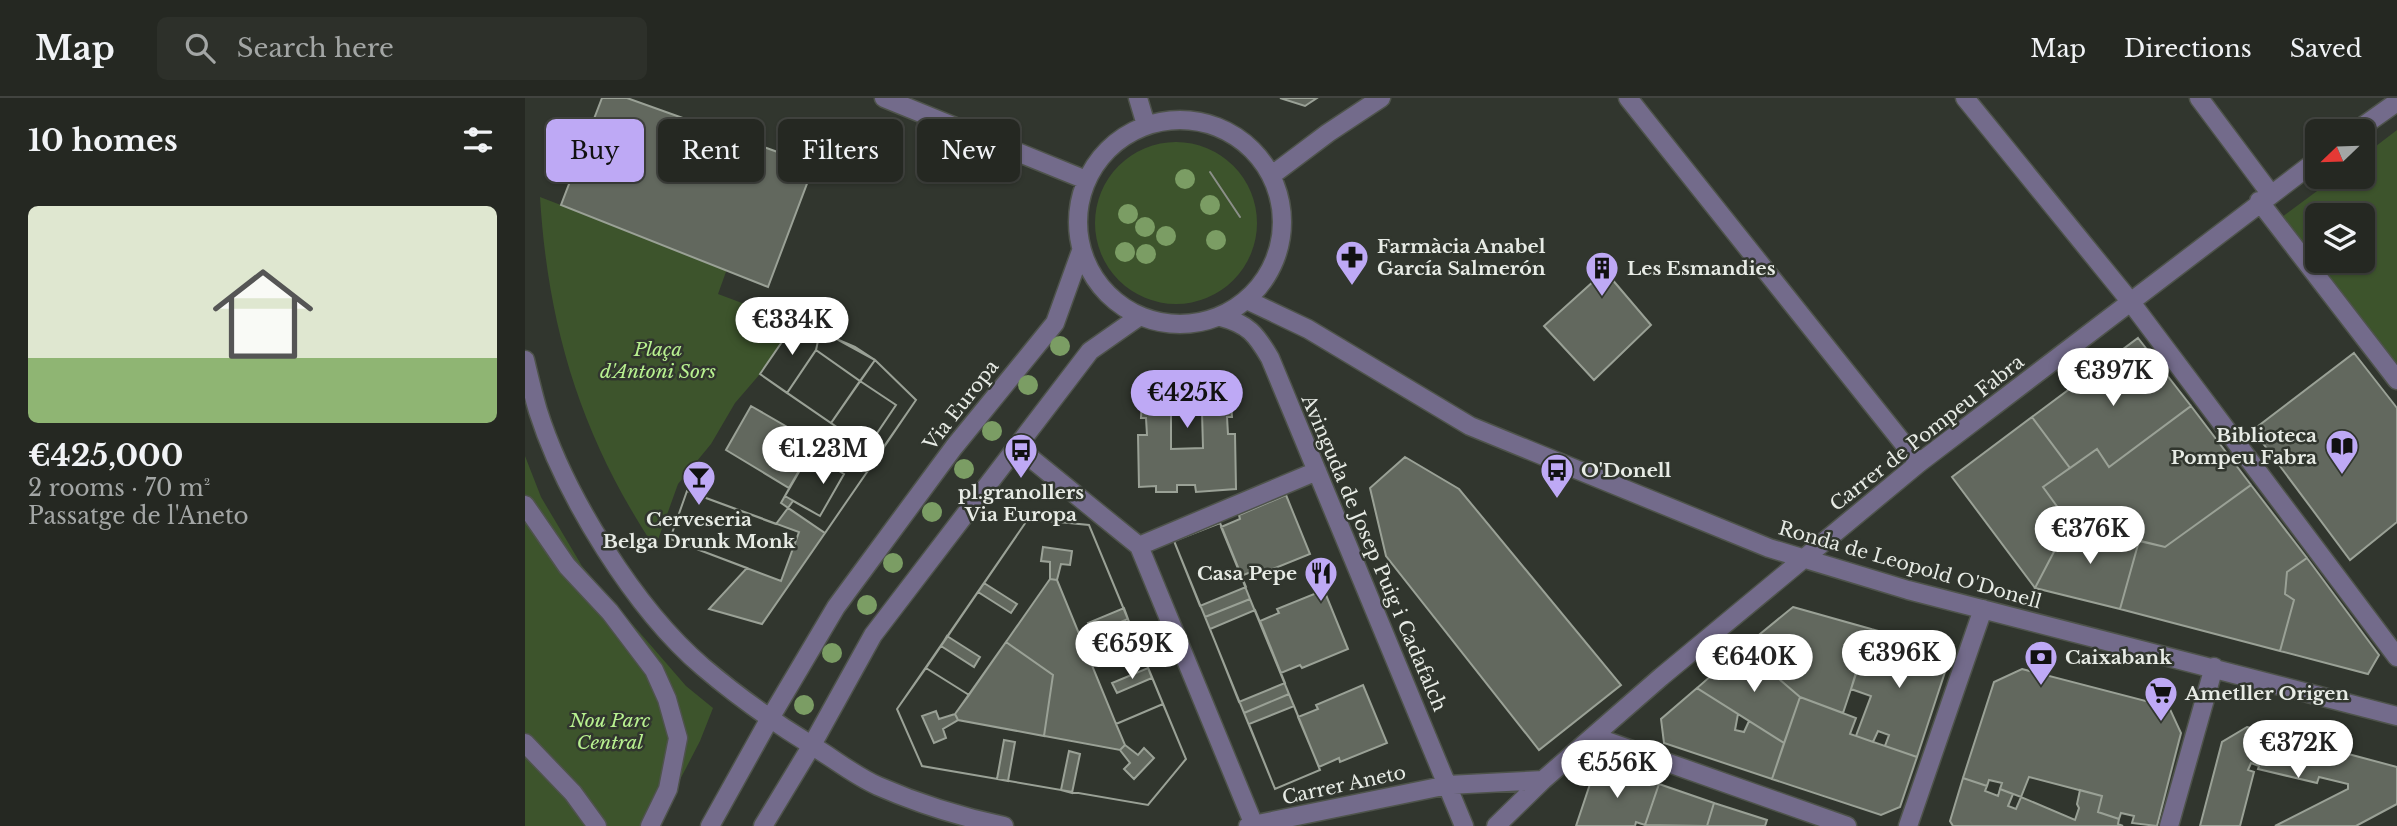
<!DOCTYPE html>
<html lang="en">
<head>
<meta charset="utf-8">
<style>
  :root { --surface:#252822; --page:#2d302a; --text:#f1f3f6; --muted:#a3a6a5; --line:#424440; --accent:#bea9f5 }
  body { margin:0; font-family:"Libre Baskerville",serif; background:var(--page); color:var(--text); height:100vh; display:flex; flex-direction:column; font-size:26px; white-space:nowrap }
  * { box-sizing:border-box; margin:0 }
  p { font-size:23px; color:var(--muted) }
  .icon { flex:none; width:38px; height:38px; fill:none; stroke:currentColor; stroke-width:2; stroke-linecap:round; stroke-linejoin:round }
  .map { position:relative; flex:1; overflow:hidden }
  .details { display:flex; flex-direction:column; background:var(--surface); width:525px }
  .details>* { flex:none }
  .banner { position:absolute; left:21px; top:21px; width:665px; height:63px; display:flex; gap:14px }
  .needle { width:46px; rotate:247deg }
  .tools { position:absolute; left:1780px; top:21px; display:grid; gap:14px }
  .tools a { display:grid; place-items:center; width:70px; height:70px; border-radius:10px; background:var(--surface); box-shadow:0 2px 5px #0004,0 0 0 2px var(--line); font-size:35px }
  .price { position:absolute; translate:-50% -60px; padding:0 16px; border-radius:24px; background:#fff; color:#222; font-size:23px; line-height:46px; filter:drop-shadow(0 2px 4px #0008) }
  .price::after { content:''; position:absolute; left:50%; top:42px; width:21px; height:16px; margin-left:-10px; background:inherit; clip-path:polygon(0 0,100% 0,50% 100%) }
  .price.active { background:var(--accent); color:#111 }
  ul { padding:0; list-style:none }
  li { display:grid; align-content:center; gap:14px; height:371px; padding:0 28px }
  li span { display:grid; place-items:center; height:217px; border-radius:10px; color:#555 }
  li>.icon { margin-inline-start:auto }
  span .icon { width:126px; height:126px; fill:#fffc; stroke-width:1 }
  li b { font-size:30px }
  h2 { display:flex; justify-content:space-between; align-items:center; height:84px; padding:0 28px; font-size:30px }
  .tag { padding:0 24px; border-radius:10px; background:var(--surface); box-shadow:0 2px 5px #0004,0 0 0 2px var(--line); font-size:24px; line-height:63px }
  .tag.active { background:var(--accent); color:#111 }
  header { display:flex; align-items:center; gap:42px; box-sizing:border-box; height:98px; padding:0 35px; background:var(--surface); border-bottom:2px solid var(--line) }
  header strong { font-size:33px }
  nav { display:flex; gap:38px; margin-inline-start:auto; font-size:24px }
  .search { width:490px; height:63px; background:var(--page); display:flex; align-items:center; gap:18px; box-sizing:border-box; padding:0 24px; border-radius:10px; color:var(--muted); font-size:26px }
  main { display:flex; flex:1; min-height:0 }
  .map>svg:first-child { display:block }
</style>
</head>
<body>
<header>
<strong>Map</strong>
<div class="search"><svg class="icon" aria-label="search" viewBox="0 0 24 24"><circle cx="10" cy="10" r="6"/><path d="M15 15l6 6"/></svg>Search here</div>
<nav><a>Map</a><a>Directions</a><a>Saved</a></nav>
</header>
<main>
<section class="details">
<h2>10 homes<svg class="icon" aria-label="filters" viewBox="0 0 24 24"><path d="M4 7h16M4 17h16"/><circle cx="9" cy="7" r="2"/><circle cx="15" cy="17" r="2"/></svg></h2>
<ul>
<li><span style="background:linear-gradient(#dfe7d0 70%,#8fb573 0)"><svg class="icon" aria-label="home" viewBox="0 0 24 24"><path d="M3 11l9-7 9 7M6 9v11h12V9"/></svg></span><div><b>€425,000</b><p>2 rooms · 70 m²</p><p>Passatge de l'Aneto</p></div></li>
</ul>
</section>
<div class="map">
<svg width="1872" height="728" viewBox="0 0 1872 728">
  <rect width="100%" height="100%" fill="#31362e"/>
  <path fill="#3d542c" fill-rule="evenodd" d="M1872 32V269L1757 119 1811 79H1838V58ZM1792 117H1838V163H1792Z
    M570 125a81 81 0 1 1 162 0a81 81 0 1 1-162 0Z
    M15 99 202 171 193 196 270 225 235 276 210 305 186 346 153 386 130 450C57 340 23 231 15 99Z
    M0 358 16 399 57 468 161 588 188 610 175 643 131 728H0Z"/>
  <path fill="#62685e" stroke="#9aa196" stroke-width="2" fill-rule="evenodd" d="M77 0H102L289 67 243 189 36 107Z
    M755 0H792L780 8Z
    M1080 173 1126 227 1069 282 1019 228Z
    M270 225 295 234 291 252 262 295 235 276Z
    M270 225 308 239 350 262 306 325 235 276Z
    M295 234 330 249 350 262 335 283 291 252Z
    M1613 240 1666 308 1584 369 1572 351 1545 370 1507 319Z
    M291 252 335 283 306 325 262 295Z
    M1829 255 1872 310V424L1825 462 1728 332Z
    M350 262 391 302 353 357 342 350 371 307 335 283Z
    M350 262 391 302 342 374 305 349 316 332 306 325Z
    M704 279 707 319H702L703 336H710L711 391 671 394 670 387H652V394H631V388L614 389 613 337H622L621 320H616L618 280Z
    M335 283 371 307 342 350 306 325Z
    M226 308 290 345 264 390 201 352Z
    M1666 308 1726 387 1640 449 1544 425 1518 389 1572 351 1584 369Z
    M646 314H677L678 350 646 351Z
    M1507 319 1545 370 1518 389 1544 425 1510 490 1427 379Z
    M316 332 353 357 342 374 305 349Z
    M293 339 294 342 342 374 300 435 256 405Z
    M305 349 342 374 300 435 263 410 268 403 295 418 319 376 296 362Z
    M285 355 319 376 295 418 260 398Z
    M880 359 934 391 1096 587 1014 652 861 458 845 390Z
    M1726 387 1782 460 1762 474 1760 496 1769 502 1755 553 1595 511 1614 443 1640 449Z
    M162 393 274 434 256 483 145 441Z
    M162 393 251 426 263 410 300 435 237 526 184 511 222 470 145 441Z
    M761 397 785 456 738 475 736 470 716 478 696 429 715 421 714 417Z
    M503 421 564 427 661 661 623 707 397 668 372 611ZM481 544 528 577 519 638 433 622 430 616Z
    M503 421 564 427 638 606 591 626 532 482 525 481 444 597 401 570Z
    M695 425 721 489 675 508 649 443Z
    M695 425 725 501 680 519 649 443Z
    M1544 425 1614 443 1595 511 1510 490Z
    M518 449 547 453 545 467 536 466 532 482 525 481V464L516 463Z
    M1782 460 1854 557 1843 576 1755 553 1769 502 1760 496 1762 474Z
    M459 485 492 506 486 515 453 494Z
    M799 492 823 551 777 570 775 567 756 575 735 523 754 515 752 511Z
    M725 501 764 596 719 615 680 519Z
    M1268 509 1346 531 1318 615 1275 599 1218 550Z
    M599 510 603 521 567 536 563 525Z
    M730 512 760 585 714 604 685 531Z
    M1346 531 1405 547 1421 571 1392 659 1360 648 1364 637 1353 633 1348 644 1331 638 1346 598 1326 591 1332 571 1345 574 1348 561 1336 559Z
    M422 538 455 559 449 569 416 548Z
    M481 544 528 577 519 638 433 622 430 616Z
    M1218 550 1275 599 1259 645 1172 590Z
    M401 570 444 597 430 616 433 622 595 652 600 647 591 626 638 606 661 661 623 707 397 668 372 611Z
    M623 570 627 580 592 595 587 585Z
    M1497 571 1644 609 1656 635 1632 728 1607 725 1609 718 1596 715 1594 721 1573 714 1577 698 1504 679 1496 699 1475 691 1477 685 1464 682 1462 688 1438 680 1469 584Z
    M838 587 862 645 815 664 814 660 794 669 773 619 793 611 791 607Z
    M1172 590 1213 616 1210 632 1219 634 1224 623 1259 645 1247 681 1139 645 1136 621Z
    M764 596 795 672 750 691 719 615Z
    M1275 599 1331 620 1325 636 1392 659 1375 709 1356 717 1247 681Z
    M769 608 795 672 750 691 724 626Z
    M411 613 414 621 430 616 433 622 418 631 421 640 409 645 397 618Z
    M1722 629 1872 669V706L1831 728H1750L1823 691V686L1794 679 1792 685 1733 671 1734 668 1726 665 1723 672 1729 674 1715 728H1675L1697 644Z
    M479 642 490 644 483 683 472 681Z
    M600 647 613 657 619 650 629 660 609 681 599 671 605 665 595 652Z
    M544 653 555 656 547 695 536 692Z
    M1078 667 1134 686 1120 727 1111 724 1110 728H1051L1067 680 1074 683Z
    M1438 680 1462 688 1460 693 1473 698 1475 691 1488 696 1483 708 1491 711 1496 699 1550 722 1554 710 1552 706 1555 692 1577 698 1573 714 1594 721 1593 726 1598 728H1428L1425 723Z
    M1134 686 1189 705 1182 728 1120 727Z
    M1189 705 1242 722 1240 728H1182Z"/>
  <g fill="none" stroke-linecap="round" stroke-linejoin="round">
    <defs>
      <path id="minor" d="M359 0 561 82
        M613 0 621 27
        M1103 0 1394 365
        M1440 0 1605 203 1872 559
        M1674 0 1745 95
        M553 124a102 102 0 1 1 204 0a102 102 0 1 1-204 0Z
        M1831 33 1872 4
        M747 77 803 35 856 0
        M1734 103 1872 282
        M722 202 783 231 945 328 1244 450 1383 492 1872 618
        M696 219C723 226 731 236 745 260L939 728
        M0 262C4 279 8 296 13 313 40 398 110 511 178 569 212 598 247 623 286 647 308 660 330 678 353 688 394 706 436 719 479 728
        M492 349 614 448 729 727
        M0 407 42 468 85 514 129 572 142 601 153 640 143 691 125 728
        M614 448 792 373
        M1070 639 1322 728
        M0 645 48 695 72 728
        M185 728 244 622 311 509 429 349 530 225 556 153
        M238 728 287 647 348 537 565 253 615 218
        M723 728 923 687 1018 682
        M971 728 1018 682 1136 579 1394 365 1792 62
        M1383 728 1458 511
        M1644 728 1689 569"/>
    </defs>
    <use href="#minor" stroke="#4e534b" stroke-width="21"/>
    <use href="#minor" stroke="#736b8b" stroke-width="18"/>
    <path stroke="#8b8f88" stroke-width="2" d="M685 74 715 119"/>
  </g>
  <g fill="#7b9d64">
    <circle cx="660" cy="81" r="10"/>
    <circle cx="685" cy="107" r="10"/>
    <circle cx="603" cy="116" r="10"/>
    <circle cx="620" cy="129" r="10"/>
    <circle cx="641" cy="138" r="10"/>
    <circle cx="691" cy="142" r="10"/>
    <circle cx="600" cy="154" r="10"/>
    <circle cx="621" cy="156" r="10"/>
    <circle cx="535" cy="248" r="10"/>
    <circle cx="503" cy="287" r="10"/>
    <circle cx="467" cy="333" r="10"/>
    <circle cx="439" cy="371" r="10"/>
    <circle cx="407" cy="414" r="10"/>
    <circle cx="368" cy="465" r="10"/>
    <circle cx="342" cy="507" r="10"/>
    <circle cx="307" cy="555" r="10"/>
    <circle cx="279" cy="607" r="10"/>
  </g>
  <defs>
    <symbol id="pharmacy-pin" viewBox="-11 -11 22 30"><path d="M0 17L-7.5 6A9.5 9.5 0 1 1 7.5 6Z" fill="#bea9f5" stroke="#31362e"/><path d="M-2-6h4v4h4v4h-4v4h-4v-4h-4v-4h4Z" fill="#111"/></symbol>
    <symbol id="building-pin" viewBox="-11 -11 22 30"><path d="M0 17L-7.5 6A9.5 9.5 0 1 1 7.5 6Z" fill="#bea9f5" stroke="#31362e"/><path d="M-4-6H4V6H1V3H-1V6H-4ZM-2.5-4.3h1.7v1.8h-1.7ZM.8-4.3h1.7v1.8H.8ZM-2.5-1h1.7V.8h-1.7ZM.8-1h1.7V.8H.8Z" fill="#111"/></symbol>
    <symbol id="library-pin" viewBox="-11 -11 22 30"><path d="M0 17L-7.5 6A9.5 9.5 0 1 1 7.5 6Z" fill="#bea9f5" stroke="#31362e"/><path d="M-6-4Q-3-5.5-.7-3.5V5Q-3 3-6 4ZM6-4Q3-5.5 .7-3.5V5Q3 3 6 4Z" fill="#111"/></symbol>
    <symbol id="bus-pin" viewBox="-11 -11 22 30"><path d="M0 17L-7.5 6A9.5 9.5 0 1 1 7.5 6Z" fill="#bea9f5" stroke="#31362e"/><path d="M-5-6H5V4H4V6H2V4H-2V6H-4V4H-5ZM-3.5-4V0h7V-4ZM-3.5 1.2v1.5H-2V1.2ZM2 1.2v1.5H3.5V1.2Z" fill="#111"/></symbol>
    <symbol id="bar-pin" viewBox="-11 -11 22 30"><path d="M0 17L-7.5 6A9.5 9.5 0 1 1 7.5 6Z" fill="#bea9f5" stroke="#31362e"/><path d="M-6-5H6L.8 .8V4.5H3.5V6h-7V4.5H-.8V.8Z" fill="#111"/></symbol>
    <symbol id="restaurant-pin" viewBox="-11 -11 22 30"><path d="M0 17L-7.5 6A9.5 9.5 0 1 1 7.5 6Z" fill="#bea9f5" stroke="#31362e"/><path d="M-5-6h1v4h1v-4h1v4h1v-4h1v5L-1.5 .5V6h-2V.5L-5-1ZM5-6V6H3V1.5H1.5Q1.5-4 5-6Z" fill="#111"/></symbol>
    <symbol id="bank-pin" viewBox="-11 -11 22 30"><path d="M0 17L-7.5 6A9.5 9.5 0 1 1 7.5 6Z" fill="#bea9f5" stroke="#31362e"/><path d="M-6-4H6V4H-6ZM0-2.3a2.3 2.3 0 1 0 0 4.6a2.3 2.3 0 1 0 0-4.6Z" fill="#111"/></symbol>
    <symbol id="supermarket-pin" viewBox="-11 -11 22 30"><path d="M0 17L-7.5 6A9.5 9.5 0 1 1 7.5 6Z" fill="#bea9f5" stroke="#31362e"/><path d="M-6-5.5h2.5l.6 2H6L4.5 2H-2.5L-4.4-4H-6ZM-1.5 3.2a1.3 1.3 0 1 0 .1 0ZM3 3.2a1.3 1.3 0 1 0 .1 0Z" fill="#111"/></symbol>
  </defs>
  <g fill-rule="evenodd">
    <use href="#pharmacy-pin" x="808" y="140" width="38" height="52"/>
    <use href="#building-pin" x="1058" y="151" width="38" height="52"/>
    <use href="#library-pin" x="1798" y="329" width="38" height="52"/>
    <use href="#bus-pin" x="477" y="333" width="38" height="52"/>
    <use href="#bus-pin" x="1013" y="353" width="38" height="52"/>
    <use href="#bar-pin" x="155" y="360" width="38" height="52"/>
    <use href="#restaurant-pin" x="777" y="456" width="38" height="52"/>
    <use href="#bank-pin" x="1497" y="540" width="38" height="52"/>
    <use href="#supermarket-pin" x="1617" y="576" width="38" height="52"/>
  </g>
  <g text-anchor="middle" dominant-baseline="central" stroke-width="5" stroke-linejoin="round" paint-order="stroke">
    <g font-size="19" font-weight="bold" fill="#e7ebe5" stroke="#31362e" text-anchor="start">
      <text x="852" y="148">Farmàcia Anabel<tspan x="852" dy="22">García Salmerón</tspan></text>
      <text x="1102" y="170">Les Esmandies</text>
      <text x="1792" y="337" text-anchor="end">Biblioteca<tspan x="1792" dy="22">Pompeu Fabra</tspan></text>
      <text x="1056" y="372">O'Donell</text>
      <text x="496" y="394" text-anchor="middle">pl.granollers<tspan x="496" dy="22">Via Europa</tspan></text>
      <text x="174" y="421" text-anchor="middle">Cerveseria<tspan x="174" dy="22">Belga Drunk Monk</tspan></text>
      <text x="772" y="475" text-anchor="end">Casa Pepe</text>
      <text x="1540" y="559">Caixabank</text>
      <text x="1660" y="595">Ametller Origen</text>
    </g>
    <g font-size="19" font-style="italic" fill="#b8f190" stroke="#31362e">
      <text x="133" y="251">Plaça<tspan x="133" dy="22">d'Antoni Sors</tspan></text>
      <text x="85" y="622">Nou Parc<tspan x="85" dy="22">Central</tspan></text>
    </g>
    <g font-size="19" fill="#e7ebe5" stroke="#31362e">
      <text transform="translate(436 307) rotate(-52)">Via Europa</text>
      <text transform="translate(1402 335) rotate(-38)">Carrer de Pompeu Fabra</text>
      <text transform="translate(849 455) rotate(67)">Avinguda de Josep Puig i Cadafalch</text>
      <text transform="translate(1385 467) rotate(16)">Ronda de Leopold O'Donell</text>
      <text transform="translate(819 687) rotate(-12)">Carrer Aneto</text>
    </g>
  </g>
</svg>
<div class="tools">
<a><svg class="needle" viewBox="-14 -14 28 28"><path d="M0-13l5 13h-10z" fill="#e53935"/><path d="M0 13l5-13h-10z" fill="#a3a6a5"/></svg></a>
<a><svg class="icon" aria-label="layers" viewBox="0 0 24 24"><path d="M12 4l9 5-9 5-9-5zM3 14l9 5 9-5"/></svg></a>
</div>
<b class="price" style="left:267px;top:259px">€334K</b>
<b class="price" style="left:1588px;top:310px">€397K</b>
<b class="price active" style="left:662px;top:332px">€425K</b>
<b class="price" style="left:298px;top:388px">€1.23M</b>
<b class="price" style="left:1565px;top:468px">€376K</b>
<b class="price" style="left:607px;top:583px">€659K</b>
<b class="price" style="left:1374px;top:592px">€396K</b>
<b class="price" style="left:1229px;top:596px">€640K</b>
<b class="price" style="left:1773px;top:682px">€372K</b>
<b class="price" style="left:1092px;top:702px">€556K</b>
<div class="banner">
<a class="tag active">Buy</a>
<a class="tag">Rent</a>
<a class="tag">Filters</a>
<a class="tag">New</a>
</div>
</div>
</main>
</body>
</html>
